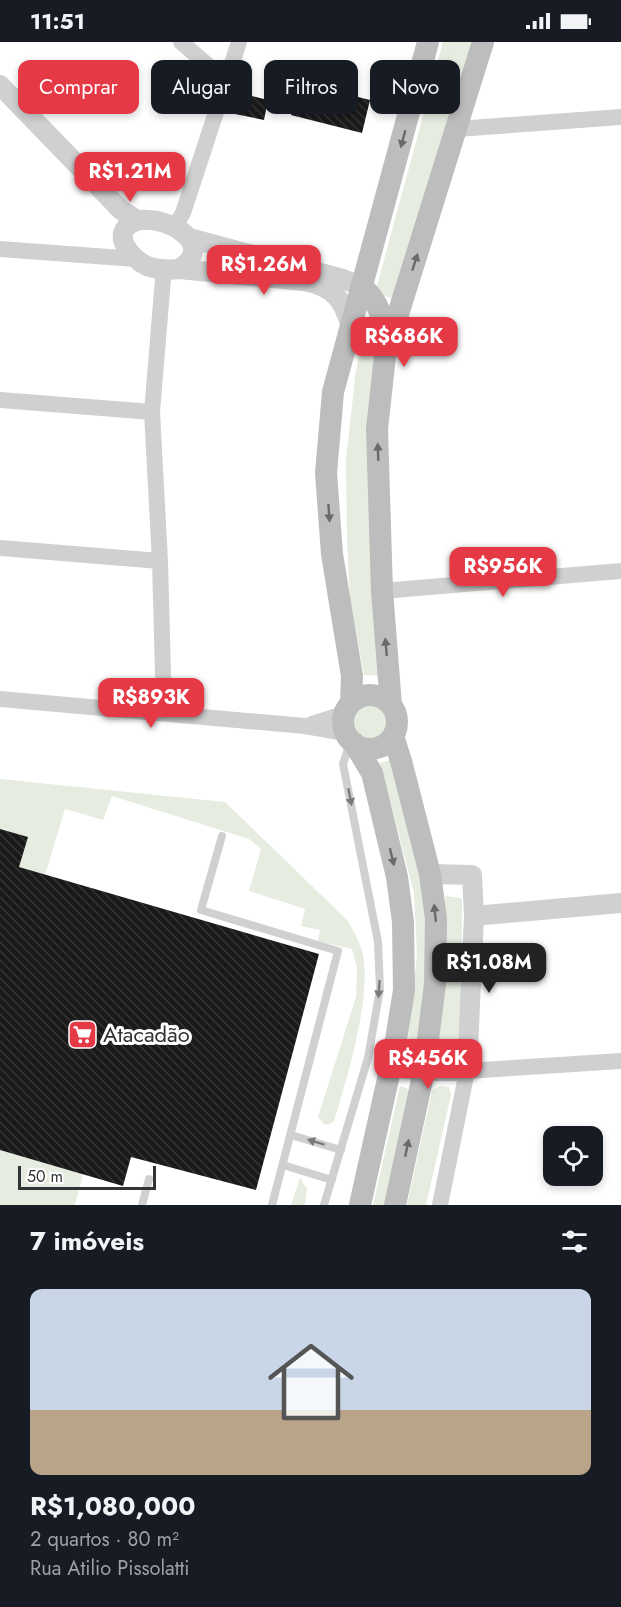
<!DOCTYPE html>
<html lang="pt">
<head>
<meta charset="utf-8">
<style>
  :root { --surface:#171b24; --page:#242831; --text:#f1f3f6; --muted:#9ea1a6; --accent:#e63946 }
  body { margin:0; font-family:Jost,sans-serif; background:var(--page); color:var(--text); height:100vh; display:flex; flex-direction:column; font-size:22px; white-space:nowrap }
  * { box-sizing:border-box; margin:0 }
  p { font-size:20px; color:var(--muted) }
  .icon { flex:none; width:33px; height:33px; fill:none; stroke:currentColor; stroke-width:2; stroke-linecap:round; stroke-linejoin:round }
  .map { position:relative; height:1163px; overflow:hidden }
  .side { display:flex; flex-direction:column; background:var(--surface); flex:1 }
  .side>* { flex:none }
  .hud { position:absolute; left:18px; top:18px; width:585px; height:54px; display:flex; gap:12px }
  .fabs { position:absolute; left:543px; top:1084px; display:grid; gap:12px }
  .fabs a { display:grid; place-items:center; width:60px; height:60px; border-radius:12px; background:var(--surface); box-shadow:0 3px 9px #0003; font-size:30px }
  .scale { position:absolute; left:18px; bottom:15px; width:138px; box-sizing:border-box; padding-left:6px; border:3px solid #333; border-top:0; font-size:16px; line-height:21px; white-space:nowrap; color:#333; -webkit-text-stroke:4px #fff; paint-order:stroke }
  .price { position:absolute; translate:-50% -51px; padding:0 14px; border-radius:12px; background:var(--accent); color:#fff; font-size:20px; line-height:39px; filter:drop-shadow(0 2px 3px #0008) }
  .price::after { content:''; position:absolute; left:50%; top:36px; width:18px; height:14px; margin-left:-9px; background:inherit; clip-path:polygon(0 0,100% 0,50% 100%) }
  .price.on { background:#222; color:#fff }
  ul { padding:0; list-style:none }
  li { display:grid; align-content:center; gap:12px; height:318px; padding:0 30px }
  li span { display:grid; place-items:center; height:186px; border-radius:12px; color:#555 }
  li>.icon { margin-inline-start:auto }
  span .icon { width:108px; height:108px; fill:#fffc; stroke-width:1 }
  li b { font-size:26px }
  h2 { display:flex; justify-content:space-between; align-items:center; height:72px; padding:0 30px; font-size:26px }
  .tag { padding:0 21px; border-radius:12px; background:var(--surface); box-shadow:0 3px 9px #0003; font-size:21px; line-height:54px }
  .tag.on { background:var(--accent); color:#fff }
  .status { display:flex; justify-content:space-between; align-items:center; height:42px; padding:0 30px; background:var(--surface); direction:ltr }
  .status svg { height:16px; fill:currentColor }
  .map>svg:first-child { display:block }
</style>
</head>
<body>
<div class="status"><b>11:51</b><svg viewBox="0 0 49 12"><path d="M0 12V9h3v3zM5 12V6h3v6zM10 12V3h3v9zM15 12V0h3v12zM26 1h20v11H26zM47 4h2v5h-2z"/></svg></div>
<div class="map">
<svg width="621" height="1163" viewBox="0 0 621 1163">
  <defs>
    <pattern id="building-back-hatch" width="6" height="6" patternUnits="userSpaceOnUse" patternTransform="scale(1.5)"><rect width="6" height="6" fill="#1a1a1a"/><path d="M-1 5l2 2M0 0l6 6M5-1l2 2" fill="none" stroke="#333"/></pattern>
  </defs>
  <rect width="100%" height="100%" fill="#fff"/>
  <path fill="#e6ecdf" d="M443 0H476L400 258 384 254 377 244Z
    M372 263 380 290 381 634 364 633 350 556 347 497 346 418 356 328Z
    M368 657C415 662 381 722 356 696 351 690 348 687 347 679L360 660Z
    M394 717C405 770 423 826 426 879 428 926 422 973 417 1020L406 1017 417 913 414 851 380 721Z
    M0 737 225 760 348 879C353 889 359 898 362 909 373 952 347 1036 334 1079L328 1083 324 1082 318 1075 356 955 357 926 352 907 318 899 320 888 301 884 305 867 249 849 261 807 249 797 112 754 103 778 65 767 45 833 19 825 27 795 0 787Z
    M445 854 462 856 461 1008 453 1014 437 1001Z
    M400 1044 414 1049 389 1163H373Z
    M440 1044 449 1045 451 1053 426 1163H407L432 1049Z
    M0 1108 83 1132 75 1163H0Z
    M300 1136 307 1147 305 1163H291Z"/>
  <path fill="url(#building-back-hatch)" d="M299 40 370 58 362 91 291 73Z
    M240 51 268 58 264 78 235 72Z
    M0 787 28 795 19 825 319 912 256 1148 131 1115 123 1144 0 1108Z"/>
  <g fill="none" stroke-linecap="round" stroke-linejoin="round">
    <path stroke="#d0d0d0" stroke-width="8" d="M222 794 201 868 338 909 272 1163
      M291 1093 341 1108
      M283 1123 332 1138
      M142 1163 149 1137
      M324 1163 368 1016 380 947 378 900 343 722 350 701"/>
    <path stroke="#d0d0d0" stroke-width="16" d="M181 0 226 39
      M457 87 621 75
      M174 185 183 171 239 0
      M0 207 136 217
      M162 228 163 237 152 370 160 519 164 670
      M0 358 152 370
      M0 506 160 519
      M382 549 621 529
      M0 657 305 684 345 691
      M312 682 344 672
      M440 1163 467 1029 621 1019"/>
    <path stroke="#d0d0d0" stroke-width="20" d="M0 43 121 168 137 178
      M189 196 343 237 361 244
      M179 227C221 201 159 169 134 180 109 191 131 217 147 224 158 228 168 228 179 227L304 239C334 245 343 257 351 285
      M474 874 621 861
      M390 1025 424 1029H467L474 874 472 833 430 832"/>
    <path stroke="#bdbdbd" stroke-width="22" d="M361 244C381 261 384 278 384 304
      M343 680a27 27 0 1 1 54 0a27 27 0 1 1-54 0Z
      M351 661 352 634 332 512 326 431 333 350 428 0
      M391 663 382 549 377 387 385 314 483 0
      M393 694 401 719 430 832 436 877 435 942 424 1029 395 1163
      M354 701 372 731 397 835 403 880 404 948 394 1010 360 1163"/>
  </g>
  <defs><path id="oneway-solid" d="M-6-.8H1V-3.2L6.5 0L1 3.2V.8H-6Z" transform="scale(1.5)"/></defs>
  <g fill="#6a6a6a">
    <use href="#oneway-solid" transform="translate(403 97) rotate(105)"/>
    <use href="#oneway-solid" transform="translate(415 220) rotate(-72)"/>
    <use href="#oneway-solid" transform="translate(378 410) rotate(-92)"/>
    <use href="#oneway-solid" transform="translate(329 471) rotate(86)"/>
    <use href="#oneway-solid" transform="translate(386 605) rotate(-95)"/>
    <use href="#oneway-solid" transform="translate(392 815) rotate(76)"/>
    <use href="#oneway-solid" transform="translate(435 871) rotate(-96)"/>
    <use href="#oneway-solid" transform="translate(407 1106) rotate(-78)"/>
  </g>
  <g fill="#7a7a7a">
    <use href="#oneway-solid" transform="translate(350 755) rotate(79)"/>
    <use href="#oneway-solid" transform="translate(379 947) rotate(94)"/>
    <use href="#oneway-solid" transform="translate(316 1100) rotate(-163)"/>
  </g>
  <defs>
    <symbol id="supermarket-square" viewBox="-11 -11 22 22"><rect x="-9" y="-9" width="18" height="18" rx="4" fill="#e63946" stroke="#fff"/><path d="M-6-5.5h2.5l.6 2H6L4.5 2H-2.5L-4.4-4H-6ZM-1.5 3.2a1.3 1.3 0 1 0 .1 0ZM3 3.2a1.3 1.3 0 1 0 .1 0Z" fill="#fff"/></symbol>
  </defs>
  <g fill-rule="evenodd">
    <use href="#supermarket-square" x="66" y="976" width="33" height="33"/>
  </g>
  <g text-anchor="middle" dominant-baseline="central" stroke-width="6" stroke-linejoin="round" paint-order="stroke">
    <g font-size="22" fill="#333" stroke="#fff" text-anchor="start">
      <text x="103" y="992">Atacadão</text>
    </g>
  </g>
</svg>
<div class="fabs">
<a><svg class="icon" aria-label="locate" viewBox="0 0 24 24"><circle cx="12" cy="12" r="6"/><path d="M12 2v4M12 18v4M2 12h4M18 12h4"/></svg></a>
</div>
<div class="scale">50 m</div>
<b class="price" style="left:130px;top:161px">R$1.21M</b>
<b class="price" style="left:264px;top:254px">R$1.26M</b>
<b class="price" style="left:404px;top:326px">R$686K</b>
<b class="price" style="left:503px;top:556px">R$956K</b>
<b class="price" style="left:151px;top:687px">R$893K</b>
<b class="price on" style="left:489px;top:952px">R$1.08M</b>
<b class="price" style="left:428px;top:1048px">R$456K</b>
<div class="hud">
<a class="tag on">Comprar</a>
<a class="tag">Alugar</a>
<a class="tag">Filtros</a>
<a class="tag">Novo</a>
</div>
</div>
<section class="side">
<h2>7 imóveis<svg class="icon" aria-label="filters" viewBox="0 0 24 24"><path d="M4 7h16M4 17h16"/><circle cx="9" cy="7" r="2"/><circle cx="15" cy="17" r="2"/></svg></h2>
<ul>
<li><span style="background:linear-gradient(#c9d6e8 65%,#b9a48a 0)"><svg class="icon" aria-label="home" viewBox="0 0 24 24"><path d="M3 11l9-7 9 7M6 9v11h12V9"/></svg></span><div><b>R$1,080,000</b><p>2 quartos · 80 m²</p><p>Rua Atilio Pissolatti</p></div></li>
</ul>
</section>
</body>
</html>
